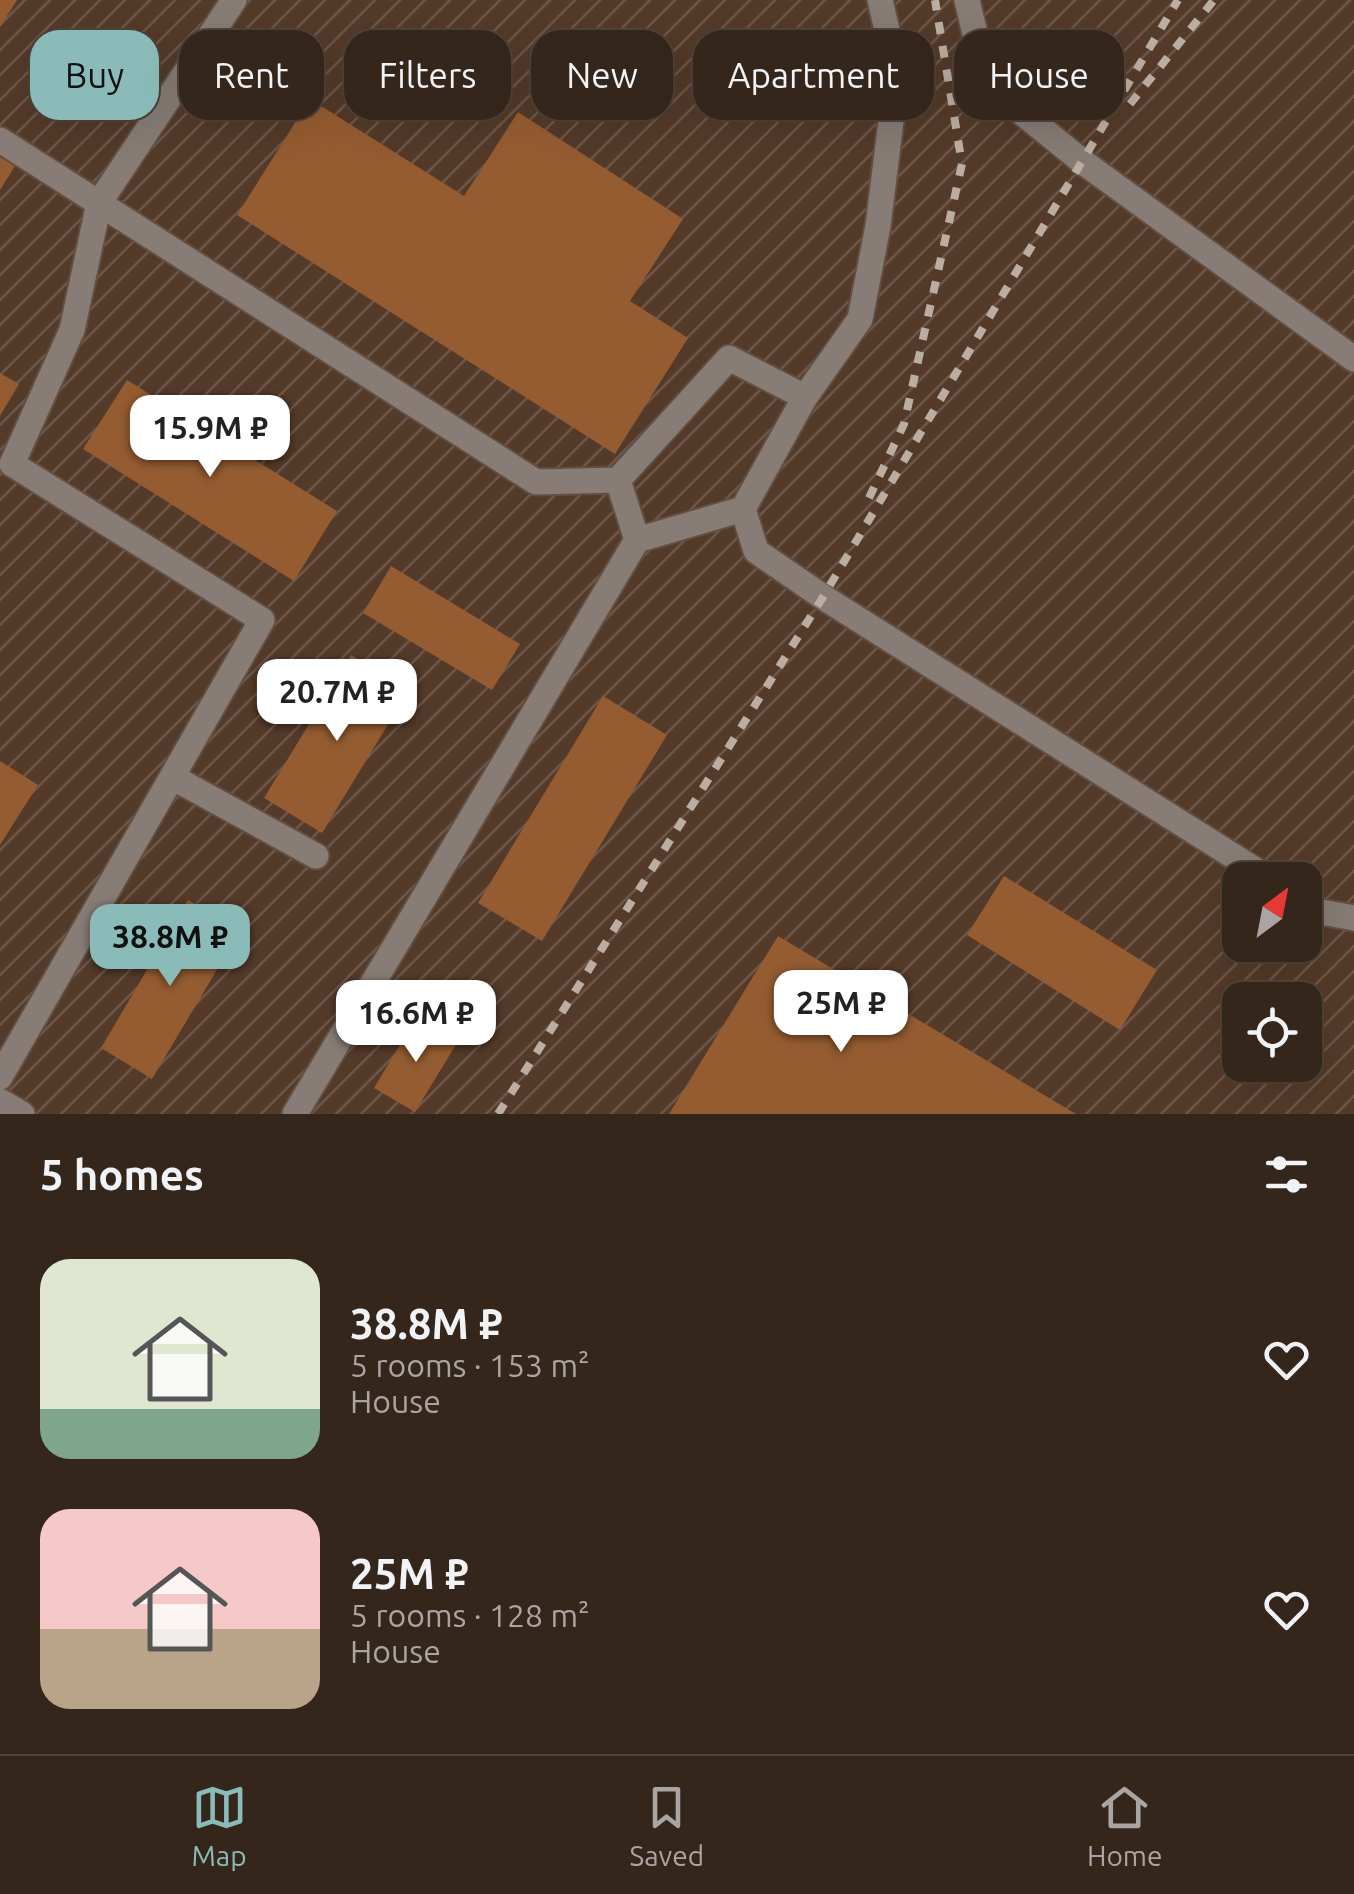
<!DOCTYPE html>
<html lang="en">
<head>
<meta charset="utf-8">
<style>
  :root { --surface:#35261c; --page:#403229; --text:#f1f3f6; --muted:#aaa5a3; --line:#4f433b; --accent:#8bbbb9 }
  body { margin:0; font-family:Ubuntu,sans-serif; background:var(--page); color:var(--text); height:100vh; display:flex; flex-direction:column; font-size:38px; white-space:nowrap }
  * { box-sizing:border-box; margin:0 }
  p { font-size:32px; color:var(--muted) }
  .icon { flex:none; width:55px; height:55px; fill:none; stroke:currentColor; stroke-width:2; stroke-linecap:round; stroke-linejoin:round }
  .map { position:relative; height:1114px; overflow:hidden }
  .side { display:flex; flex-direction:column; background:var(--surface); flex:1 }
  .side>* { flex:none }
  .top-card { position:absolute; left:30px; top:30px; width:1295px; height:90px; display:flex; gap:20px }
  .needle { width:65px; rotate:32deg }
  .fabs { position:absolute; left:1222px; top:862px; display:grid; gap:20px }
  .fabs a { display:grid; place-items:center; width:100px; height:100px; border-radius:20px; background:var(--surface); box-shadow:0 10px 40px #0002,0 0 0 2px var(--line); font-size:50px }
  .price { position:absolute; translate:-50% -85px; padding:0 22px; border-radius:20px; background:#fff; color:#222; font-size:32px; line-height:65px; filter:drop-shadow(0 2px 5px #0008) }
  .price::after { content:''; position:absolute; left:50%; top:60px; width:30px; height:22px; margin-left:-15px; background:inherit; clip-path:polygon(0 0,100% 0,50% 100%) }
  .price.active { background:var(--accent); color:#111 }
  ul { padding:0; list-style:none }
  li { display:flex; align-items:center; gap:30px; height:250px; padding:0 40px }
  li span { display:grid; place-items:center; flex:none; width:280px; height:200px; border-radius:30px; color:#555 }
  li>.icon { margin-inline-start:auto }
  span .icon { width:120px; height:120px; fill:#fffc; stroke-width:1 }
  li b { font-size:42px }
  h2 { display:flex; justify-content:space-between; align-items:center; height:120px; padding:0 40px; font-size:42px }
  .pill { padding:0 35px; border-radius:30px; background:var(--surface); box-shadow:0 10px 40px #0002,0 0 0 2px var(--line); font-size:35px; line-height:90px }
  .pill.active { background:var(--accent); color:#111 }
  .dock { display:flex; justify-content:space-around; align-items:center; height:140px; border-top:2px solid var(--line); background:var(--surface); font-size:28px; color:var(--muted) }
  .dock a { display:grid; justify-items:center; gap:5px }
  .dock .active { color:var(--accent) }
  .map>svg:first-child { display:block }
</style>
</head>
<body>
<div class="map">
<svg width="1354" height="1114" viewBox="0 0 1354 1114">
  <defs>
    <pattern id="industrial-furrows" width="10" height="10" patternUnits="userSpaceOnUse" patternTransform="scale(2.5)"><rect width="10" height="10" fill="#543a29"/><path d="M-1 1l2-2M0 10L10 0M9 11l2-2" fill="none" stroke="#6d5647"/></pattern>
  </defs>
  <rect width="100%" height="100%" fill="#473325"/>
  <path fill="url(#industrial-furrows)" fill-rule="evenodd" d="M0 0H1354V1114H0ZM1240 880H1305V945H1240ZM1240 1000H1305V1065H1240Z"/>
  <path fill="#955c31" d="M0 0H17L0 27Z
    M310 99 464 196 518 112 683 219 630 301 688 338 615 454 237 215Z
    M0 157 15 166 0 190Z
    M0 373 19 384 0 416Z
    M127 380 337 511 294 581 83 449Z
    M391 566 520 644 492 690 363 613Z
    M351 655 409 690 322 833 264 798Z
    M603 696 667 735 542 941 478 903Z
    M0 761 38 785 0 845Z
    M1004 876 1157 970 1120 1030 967 935Z
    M188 900 240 931 152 1079 101 1048Z
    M778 936 1076 1114H669Z
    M416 1018 457 1043 415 1112 374 1088Z"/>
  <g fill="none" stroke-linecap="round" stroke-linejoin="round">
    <defs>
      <path id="minor" d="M880 0 897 73 878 226 860 319 805 397 743 509 756 551 823 597 1271 880
        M967 0 980 55 1015 107 1083 162 1354 359
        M0 140 536 482 618 480 729 358 805 397
        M618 480 637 540
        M172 777 316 856
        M1305 902 1321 912 1354 918
        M0 1077 262 620 12 464 72 330 99 203 234 0
        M0 1101 22 1114
        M295 1114 637 540 743 509"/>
    </defs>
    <use href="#minor" stroke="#624f42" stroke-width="29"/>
    <use href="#minor" stroke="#877c76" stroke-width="25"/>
    <path stroke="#bcada2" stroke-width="8" stroke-dasharray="12 12" stroke-linecap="butt" d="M1130 104 1214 0
      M869 498 904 424 962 164 935 0
      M498 1114 823 597 1178 0"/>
  </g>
</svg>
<div class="fabs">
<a><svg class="needle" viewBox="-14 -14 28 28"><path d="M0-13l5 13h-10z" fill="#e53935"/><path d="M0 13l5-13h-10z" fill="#aaa5a3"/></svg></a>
<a><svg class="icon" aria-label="locate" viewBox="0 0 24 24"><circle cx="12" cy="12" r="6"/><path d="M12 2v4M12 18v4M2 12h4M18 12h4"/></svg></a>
</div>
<b class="price" style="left:210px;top:480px">15.9M ₽</b>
<b class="price" style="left:337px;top:744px">20.7M ₽</b>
<b class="price active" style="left:170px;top:989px">38.8M ₽</b>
<b class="price" style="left:841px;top:1055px">25M ₽</b>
<b class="price" style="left:416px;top:1065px">16.6M ₽</b>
<div class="top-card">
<a class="pill active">Buy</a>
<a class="pill">Rent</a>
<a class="pill">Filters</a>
<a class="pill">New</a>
<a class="pill">Apartment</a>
<a class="pill">House</a>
</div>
</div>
<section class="side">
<h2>5 homes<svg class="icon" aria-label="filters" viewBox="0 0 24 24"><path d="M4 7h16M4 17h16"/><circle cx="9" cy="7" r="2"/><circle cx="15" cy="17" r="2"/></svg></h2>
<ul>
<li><span style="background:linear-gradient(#dfe7d0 75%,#7fa58c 0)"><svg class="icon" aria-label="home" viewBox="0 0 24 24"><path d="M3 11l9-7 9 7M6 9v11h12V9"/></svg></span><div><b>38.8M ₽</b><p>5 rooms · 153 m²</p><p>House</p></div><svg class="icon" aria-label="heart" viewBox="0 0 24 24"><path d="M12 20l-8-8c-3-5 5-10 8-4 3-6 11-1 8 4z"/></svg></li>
<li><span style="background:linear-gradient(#f6c9c9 60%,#b9a48a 0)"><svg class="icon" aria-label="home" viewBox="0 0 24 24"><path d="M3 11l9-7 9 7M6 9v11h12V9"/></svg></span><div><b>25M ₽</b><p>5 rooms · 128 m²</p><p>House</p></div><svg class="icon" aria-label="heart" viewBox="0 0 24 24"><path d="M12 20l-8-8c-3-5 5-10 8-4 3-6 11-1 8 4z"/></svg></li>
</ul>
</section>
<nav class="dock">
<a class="active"><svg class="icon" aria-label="map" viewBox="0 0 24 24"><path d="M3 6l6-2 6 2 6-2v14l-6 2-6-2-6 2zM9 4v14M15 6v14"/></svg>Map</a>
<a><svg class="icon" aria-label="saved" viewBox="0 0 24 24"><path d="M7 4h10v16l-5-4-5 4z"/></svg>Saved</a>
<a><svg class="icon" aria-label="home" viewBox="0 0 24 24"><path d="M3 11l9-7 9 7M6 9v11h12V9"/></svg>Home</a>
</nav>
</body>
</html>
